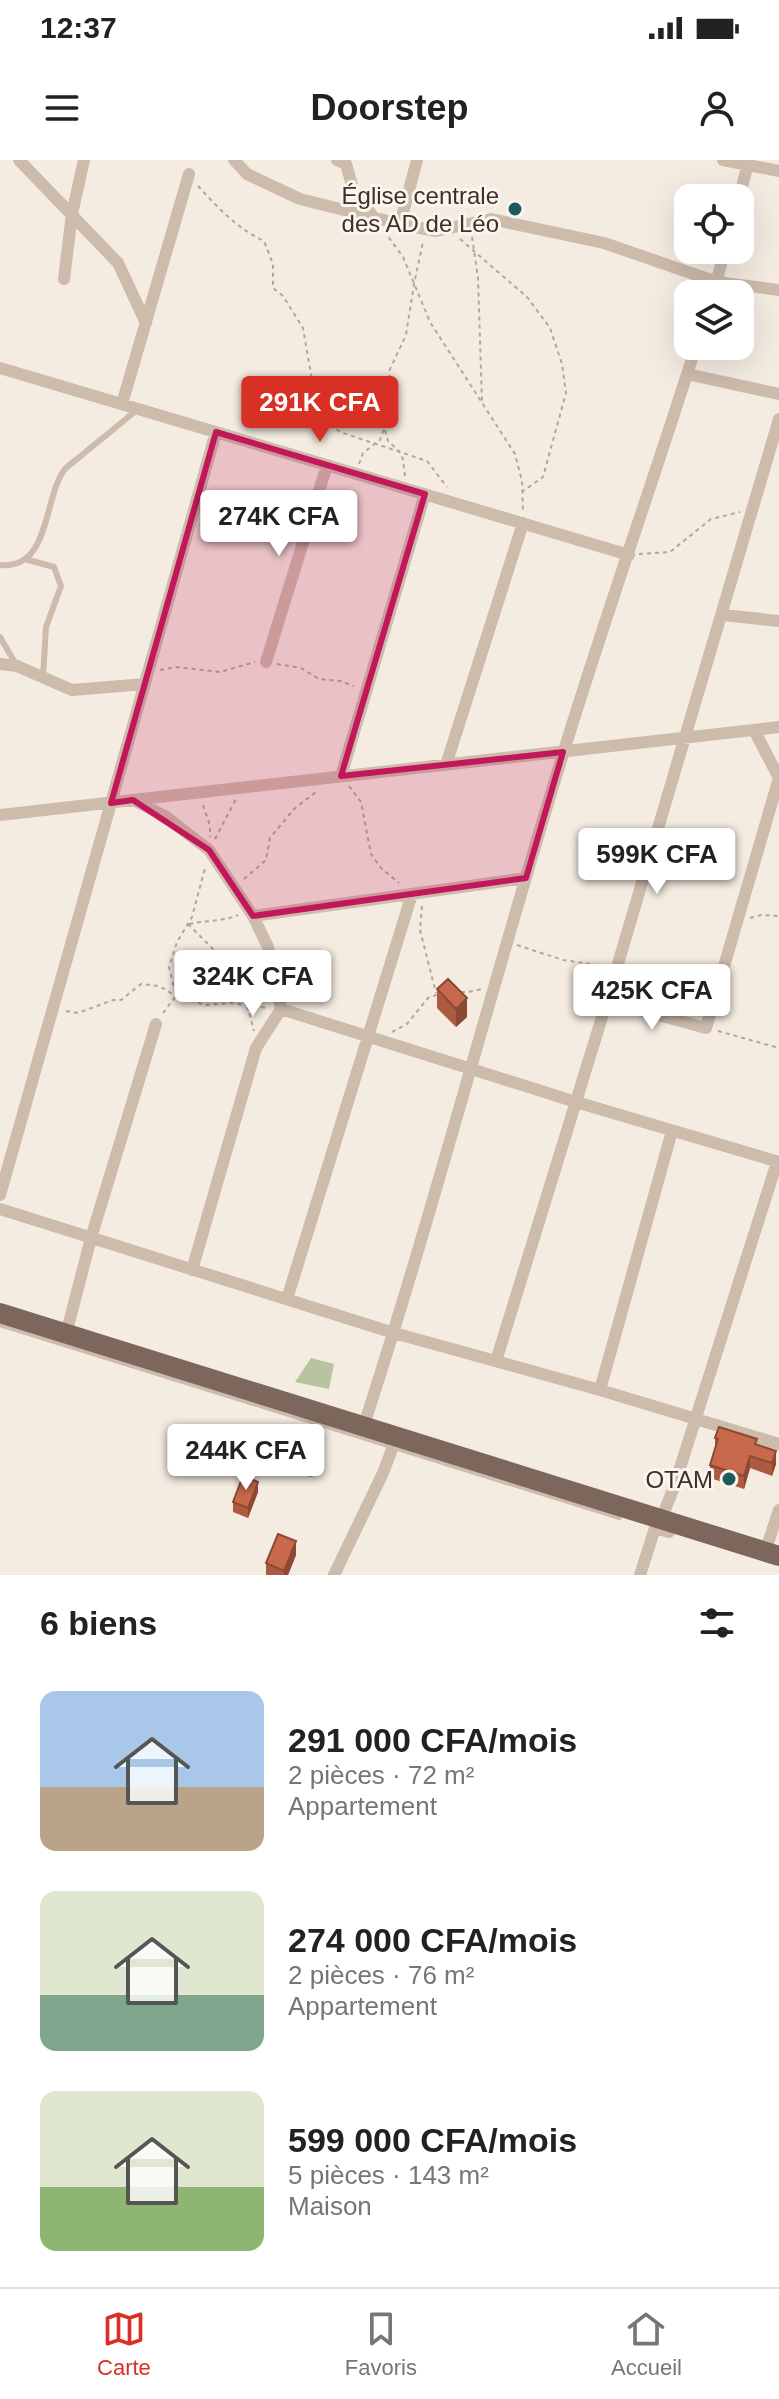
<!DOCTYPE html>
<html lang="fr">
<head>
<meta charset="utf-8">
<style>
  :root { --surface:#fff; --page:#f6f6f6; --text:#222; --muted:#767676; --line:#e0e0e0; --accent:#d93025 }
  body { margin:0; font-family:Helvetica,sans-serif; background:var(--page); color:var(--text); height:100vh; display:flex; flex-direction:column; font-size:30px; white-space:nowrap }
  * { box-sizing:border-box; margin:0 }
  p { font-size:26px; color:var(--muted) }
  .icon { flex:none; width:44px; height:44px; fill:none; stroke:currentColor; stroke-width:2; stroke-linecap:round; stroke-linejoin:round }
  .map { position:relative; height:1415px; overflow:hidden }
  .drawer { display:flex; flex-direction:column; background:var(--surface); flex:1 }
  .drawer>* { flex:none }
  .fabs { position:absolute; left:674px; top:24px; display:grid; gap:16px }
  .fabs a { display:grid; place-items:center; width:80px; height:80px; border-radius:16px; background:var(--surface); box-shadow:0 8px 32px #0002; font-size:40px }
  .price { position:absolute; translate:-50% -68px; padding:0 18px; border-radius:8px; background:#fff; color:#222; font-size:26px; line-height:52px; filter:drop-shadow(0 2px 4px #0008) }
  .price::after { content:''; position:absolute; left:50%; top:48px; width:24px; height:18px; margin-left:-12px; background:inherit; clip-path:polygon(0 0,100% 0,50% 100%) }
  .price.selected { background:var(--accent); color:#fff }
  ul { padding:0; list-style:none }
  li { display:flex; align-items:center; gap:24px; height:200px; padding:0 40px }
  li span { display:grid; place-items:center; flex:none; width:224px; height:160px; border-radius:16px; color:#555 }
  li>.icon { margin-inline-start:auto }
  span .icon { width:96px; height:96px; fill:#fffc; stroke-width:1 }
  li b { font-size:34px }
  h2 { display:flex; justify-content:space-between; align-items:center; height:96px; padding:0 40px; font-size:34px }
  .status { display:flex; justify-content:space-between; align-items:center; height:56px; padding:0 40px; background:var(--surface); direction:ltr }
  .status svg { height:22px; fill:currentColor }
  header { display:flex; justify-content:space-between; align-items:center; height:104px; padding:0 40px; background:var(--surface); font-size:36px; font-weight:600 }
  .menu { display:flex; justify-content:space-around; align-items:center; height:112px; border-top:2px solid var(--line); background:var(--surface); font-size:22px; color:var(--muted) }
  .menu a { display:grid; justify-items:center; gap:4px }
  .menu .selected { color:var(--accent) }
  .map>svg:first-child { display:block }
</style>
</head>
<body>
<div class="status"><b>12:37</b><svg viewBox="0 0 49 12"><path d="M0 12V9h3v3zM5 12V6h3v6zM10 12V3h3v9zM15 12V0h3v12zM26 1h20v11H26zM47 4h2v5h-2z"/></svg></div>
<header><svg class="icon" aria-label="menu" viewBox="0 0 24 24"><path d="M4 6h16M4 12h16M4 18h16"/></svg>Doorstep<svg class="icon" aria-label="person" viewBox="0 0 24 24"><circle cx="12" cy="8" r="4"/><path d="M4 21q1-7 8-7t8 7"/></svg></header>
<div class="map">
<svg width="779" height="1415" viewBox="0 0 779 1415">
  <rect width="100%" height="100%" fill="#f4ebe1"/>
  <path fill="#b8c4a0" d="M311 1198 334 1204 329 1229 295 1222Z"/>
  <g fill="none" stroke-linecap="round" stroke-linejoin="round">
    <path stroke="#b9a596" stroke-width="2" stroke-dasharray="4 4" stroke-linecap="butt" d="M198 26C217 47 238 69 264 81L273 104V128L283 136 303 168 316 243 323 258 340 272 427 301 447 327
      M384 71 403 97 430 162 515 294 522 321 523 352
      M472 77 478 118 482 242
      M460 79 527 137 550 168 562 204 566 233 543 317 523 331
      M359 304 363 293 380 280 384 269
      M405 316 403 299 399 291 388 281 384 267 390 209 406 175 414 124 423 82
      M639 394 670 392 711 359 740 352
      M277 504 301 508 319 519 340 521 354 526
      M160 510 176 507 220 512 255 502
      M349 626 361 642 371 694 381 708 399 723
      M203 645 210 666V677
      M215 679 236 639
      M244 719 266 700 270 678 294 649 316 632
      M422 746 420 770 436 833
      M750 758 761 755 779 756
      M188 764 239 815 254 871
      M189 764C207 760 221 762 238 755
      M517 785 563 800 604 806
      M461 832H468L482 829
      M66 851 78 853 113 840H121L141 824 159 826 176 836 205 845 231 843 267 848
      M163 853 176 836 169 807 177 782 192 757 205 708
      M718 871 779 888
      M392 872 407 864 428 838 439 834"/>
    <path stroke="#cdbbac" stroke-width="6" d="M25 399 54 407 61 426 46 467 43 517
      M0 405C51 410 43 337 65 309 72 302 82 296 89 289 106 276 122 262 138 249
      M0 477 17 506
      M0 1164 619 1357"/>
    <path stroke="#cdbbac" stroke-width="12" d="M19 0 118 103 146 163
      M234 0 247 14 300 39 400 64 436 71 491 59 604 83 717 122 779 130
      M337 0 346 4 354 32 374 58
      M723 0 779 11
      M739 38 749 0
      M400 64 417 0
      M64 119 72 54 84 0
      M713 134 725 90
      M0 208 629 395
      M687 214 779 234
      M122 244 189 14
      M723 455 779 461
      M266 502 327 305
      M0 504 17 506 72 530 145 524
      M446 605 523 363
      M341 616 425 334
      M133 640 165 656 209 690 253 756 268 787 281 849 256 888 192 1110
      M0 655 779 567
      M253 756 526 718
      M607 841 706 868 779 618 754 570
      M281 849 576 942 779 1002
      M0 1035 216 272
      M0 1049 394 1173 600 1230 779 1284
      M287 1139 412 734
      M66 1174 91 1078 156 864
      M496 1201 607 841 779 259
      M600 1230 672 971
      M364 1265C436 1043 494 817 563 594 605 457 653 322 696 186
      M661 1360 674 1327 777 1002
      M765 1392 779 1350
      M334 1415 383 1313 397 1276
      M640 1415 655 1368 669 1372"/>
    <path stroke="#7d675c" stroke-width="20" d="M0 1153 779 1396"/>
  </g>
  <path fill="#ac5a40" d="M437 829 467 857 456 867 437 848Z
    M715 1278 757 1285 776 1304 772 1316 750 1308 744 1329 710 1318V1305L715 1287Z
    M320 1292 311 1317 294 1311V1301Z
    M258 1332 248 1358 233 1352V1342Z
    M296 1395 288 1415H266V1403Z"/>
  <path fill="#8c4a34" d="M467 838V857L456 867V849Z
    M320 1283V1292L311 1317V1307Z
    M776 1291V1304L772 1316V1303Z
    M750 1296V1308L744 1329V1316Z
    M258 1322V1332L248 1358V1348Z
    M296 1381V1395L288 1415H284V1411Z"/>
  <path fill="#c8694b" stroke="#8c4a34" stroke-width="2" d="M448 819 467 838 456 849 437 829Z
    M719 1267 757 1279 755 1284 776 1291 772 1303 750 1296 744 1316 710 1305 718 1279 715 1278Z
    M302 1277 320 1283 311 1307 294 1301Z
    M243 1316 258 1322 248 1348 233 1342Z
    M278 1374 296 1381 284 1411 266 1403Z"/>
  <path fill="#c2185b" fill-opacity="0.2" stroke="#c2185b" stroke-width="6" stroke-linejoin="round" d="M216 272 425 334 341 616 563 592 526 718 253 756 209 690 133 640 111 643Z"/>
  <g fill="#1f5a5e" stroke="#fbf5ee" stroke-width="3">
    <circle cx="515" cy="49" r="8"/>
    <circle cx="729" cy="1319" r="8"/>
  </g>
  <g text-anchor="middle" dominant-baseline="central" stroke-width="6" stroke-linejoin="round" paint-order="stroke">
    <g font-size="24" fill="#3b302b" stroke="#fbf5ee" text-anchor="end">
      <text x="499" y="35">Église centrale<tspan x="499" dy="28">des AD de Léo</tspan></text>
      <text x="713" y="1319">OTAM</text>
    </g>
  </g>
</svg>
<div class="fabs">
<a><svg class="icon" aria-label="locate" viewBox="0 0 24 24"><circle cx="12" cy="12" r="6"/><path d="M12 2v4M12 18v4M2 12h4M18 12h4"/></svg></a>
<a><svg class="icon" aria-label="layers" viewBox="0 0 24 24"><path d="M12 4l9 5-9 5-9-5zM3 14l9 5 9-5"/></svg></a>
</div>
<b class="price selected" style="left:320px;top:284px">291K CFA</b>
<b class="price" style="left:279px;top:398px">274K CFA</b>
<b class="price" style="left:657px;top:736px">599K CFA</b>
<b class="price" style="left:253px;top:858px">324K CFA</b>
<b class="price" style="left:652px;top:872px">425K CFA</b>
<b class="price" style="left:246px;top:1332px">244K CFA</b>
</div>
<section class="drawer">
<h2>6 biens<svg class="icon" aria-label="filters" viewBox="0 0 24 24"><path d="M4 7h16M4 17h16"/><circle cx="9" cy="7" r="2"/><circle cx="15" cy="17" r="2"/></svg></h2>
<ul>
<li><span style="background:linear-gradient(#a9c7e8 60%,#b9a48a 0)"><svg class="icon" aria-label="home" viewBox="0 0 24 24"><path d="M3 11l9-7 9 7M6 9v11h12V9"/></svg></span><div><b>291 000 CFA/mois</b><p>2 pièces · 72 m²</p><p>Appartement</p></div></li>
<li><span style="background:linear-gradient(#dfe7d0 65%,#7fa58c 0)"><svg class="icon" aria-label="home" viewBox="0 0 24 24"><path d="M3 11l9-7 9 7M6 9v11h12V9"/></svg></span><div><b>274 000 CFA/mois</b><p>2 pièces · 76 m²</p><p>Appartement</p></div></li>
<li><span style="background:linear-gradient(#dfe7d0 60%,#8fb573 0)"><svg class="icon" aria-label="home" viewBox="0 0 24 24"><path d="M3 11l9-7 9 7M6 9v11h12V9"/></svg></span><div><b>599 000 CFA/mois</b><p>5 pièces · 143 m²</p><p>Maison</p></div></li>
</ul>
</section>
<nav class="menu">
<a class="selected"><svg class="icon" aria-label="map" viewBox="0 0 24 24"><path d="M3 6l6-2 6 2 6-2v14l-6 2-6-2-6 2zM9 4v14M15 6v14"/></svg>Carte</a>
<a><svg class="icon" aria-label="saved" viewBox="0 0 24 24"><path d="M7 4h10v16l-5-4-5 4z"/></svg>Favoris</a>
<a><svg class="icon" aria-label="home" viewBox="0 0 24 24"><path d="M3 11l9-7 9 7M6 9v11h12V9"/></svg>Accueil</a>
</nav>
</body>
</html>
